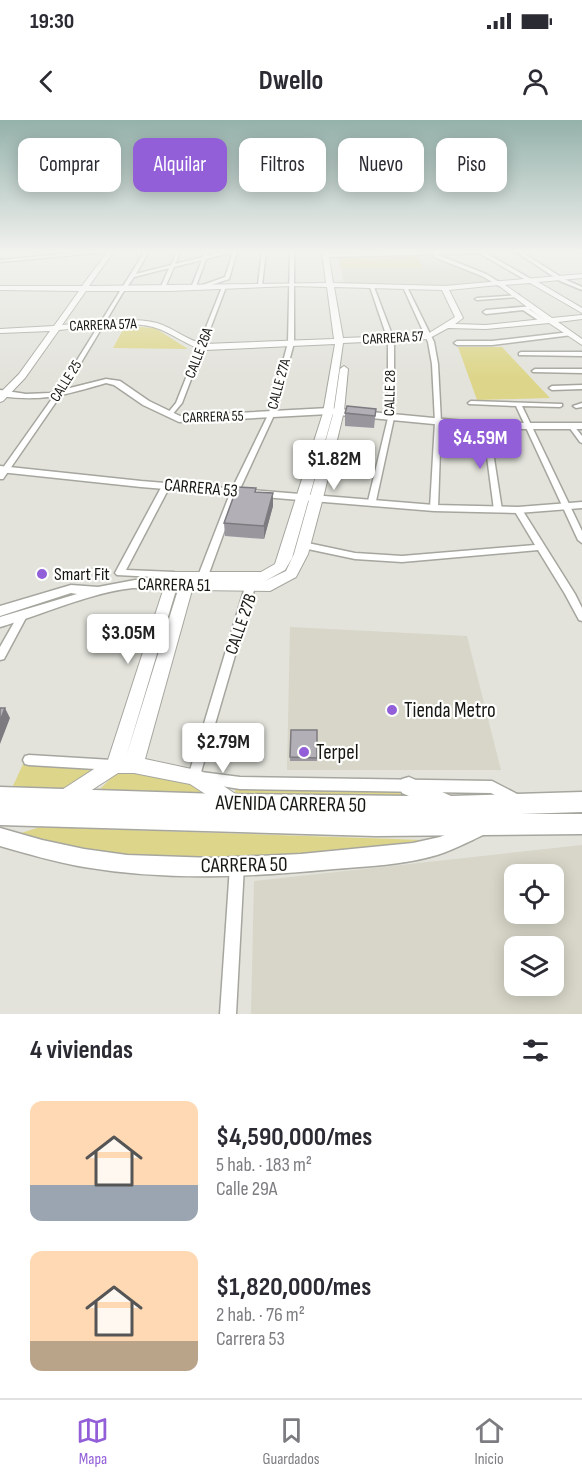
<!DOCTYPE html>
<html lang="es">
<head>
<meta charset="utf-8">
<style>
  :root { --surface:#fff; --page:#f7f7f7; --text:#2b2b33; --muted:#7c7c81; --line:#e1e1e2; --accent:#925fd8 }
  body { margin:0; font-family:"Sofia Sans Condensed",sans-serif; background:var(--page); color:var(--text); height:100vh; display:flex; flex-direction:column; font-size:22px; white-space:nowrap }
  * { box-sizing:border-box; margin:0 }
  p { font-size:20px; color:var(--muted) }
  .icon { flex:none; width:33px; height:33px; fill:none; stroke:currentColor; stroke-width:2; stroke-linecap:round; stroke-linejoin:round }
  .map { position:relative; height:894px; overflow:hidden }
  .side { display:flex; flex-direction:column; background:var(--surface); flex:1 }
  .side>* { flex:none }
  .guide { position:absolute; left:18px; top:18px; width:546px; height:54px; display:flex; gap:12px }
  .tools { position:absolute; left:504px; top:744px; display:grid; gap:12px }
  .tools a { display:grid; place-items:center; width:60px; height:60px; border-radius:12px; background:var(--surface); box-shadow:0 3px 15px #0003; font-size:30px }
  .price { position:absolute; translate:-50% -51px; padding:0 14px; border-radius:6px; background:#fff; color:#222; font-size:20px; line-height:39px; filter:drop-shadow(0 2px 3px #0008) }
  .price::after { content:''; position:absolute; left:50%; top:36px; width:18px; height:14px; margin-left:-9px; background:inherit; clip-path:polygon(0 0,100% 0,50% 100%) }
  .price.current { background:var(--accent); color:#fff }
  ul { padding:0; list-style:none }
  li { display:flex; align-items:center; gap:18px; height:150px; padding:0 30px }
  li span { display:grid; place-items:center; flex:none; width:168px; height:120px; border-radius:12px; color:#555 }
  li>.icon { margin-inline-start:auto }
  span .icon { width:72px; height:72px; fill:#fffc; stroke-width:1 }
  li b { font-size:26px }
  h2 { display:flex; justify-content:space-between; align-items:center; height:72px; padding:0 30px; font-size:26px }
  .pill { padding:0 21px; border-radius:12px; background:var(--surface); box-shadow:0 3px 15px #0003; font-size:21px; line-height:54px }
  .pill.current { background:var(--accent); color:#fff }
  .status { display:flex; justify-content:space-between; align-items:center; height:42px; padding:0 30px; background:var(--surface); direction:ltr }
  .status svg { height:16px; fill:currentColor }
  header { display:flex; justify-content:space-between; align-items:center; height:78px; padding:0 30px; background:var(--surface); font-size:27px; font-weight:700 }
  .tab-bar { display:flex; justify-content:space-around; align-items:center; height:84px; border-top:2px solid var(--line); background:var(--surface); font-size:16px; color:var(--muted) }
  .tab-bar a { display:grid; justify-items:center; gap:3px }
  .tab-bar .current { color:var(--accent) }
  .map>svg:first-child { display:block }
</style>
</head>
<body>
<div class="status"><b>19:30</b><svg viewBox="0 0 49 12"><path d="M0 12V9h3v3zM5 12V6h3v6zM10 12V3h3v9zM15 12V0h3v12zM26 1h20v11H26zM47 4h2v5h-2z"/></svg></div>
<header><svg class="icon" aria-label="back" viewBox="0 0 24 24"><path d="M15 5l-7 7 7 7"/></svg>Dwello<svg class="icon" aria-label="person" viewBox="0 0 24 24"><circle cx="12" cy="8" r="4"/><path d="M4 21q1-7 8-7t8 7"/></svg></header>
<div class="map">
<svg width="582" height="894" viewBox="0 0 582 894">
  <rect width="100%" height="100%" fill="#e3e3dc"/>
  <path fill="#d7d6c8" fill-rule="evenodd" d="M418 135H432L481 155 494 163 443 166 344 164 341 148H422Z
    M290 507 467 516 501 650H287Z
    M582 725V894H251L254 761ZM554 754V794H514V754ZM554 826V866H514V826Z"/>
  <path fill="#ddd68a" d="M417 135 423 148H341L338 136Z
    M125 206 155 208 188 229 113 228Z
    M458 227H502L550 278 477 280Z
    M23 644 99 648 68 669 12 668Z
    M118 651 189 662 205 673 99 670Z
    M235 669 410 672V676L235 673Z
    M40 707 424 720 289 738 136 736 75 728 21 713Z"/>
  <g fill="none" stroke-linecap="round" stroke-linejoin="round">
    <defs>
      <path id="minor" d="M95 131H116L0 142 1 140Z
        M145 131H149L136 154 171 145 177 131H181L175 144 203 137 205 131H209L207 136 225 131H237L229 159 202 168 200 166 225 157 233 132 206 139 195 169 191 168 202 140 174 147 164 170 160 169 169 148 134 157 122 174 67 266 3 359H0V352L61 266Z
        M262 131H266L262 165 260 166 258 165Z
        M290 131H294V223L275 293 239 371 208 456 203 459 198 456 231 371 269 293 288 223Z
        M515 131H520L564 159 582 167V170L560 161Z
        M224 166 226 167 182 283 171 296H167L166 295 176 283 222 167Z
        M372 166 374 167 394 220V298L376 381 372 383 368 381 388 298V220L370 167Z
        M405 166 407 167 434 222 438 244 441 302 438 388 434 390 430 388 435 302 432 244 428 222 403 167Z
        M519 175V176L517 177 477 180 475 179 477 178Z
        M533 186 535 187V188L529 189 545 200V202H541L523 190 486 194 483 192 486 190Z
        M570 212 572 213V215L492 225H457L454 223 457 221H492Z
        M521 232H582V236L519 235V233Z
        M535 249H582V253L533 252 532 251Z
        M582 265V269L552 270 549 268 552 266Z
        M471 281 562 284V286L560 287 522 286 582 411V423L578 420 516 286 469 284 468 283Z
        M582 283V287L576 288 573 286Z
        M486 304 489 306 502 390 498 392 494 390 483 306Z
        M572 305 574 306 582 316V323L580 322 569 307Z
        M163 364H169L170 366 126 450 174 452 179 455 174 458 117 455 115 453Z
        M515 388H521L575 474 582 488V501L579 500 565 474 538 430 402 442 355 439 303 428 299 425 303 422 355 433 402 436 535 425 514 390Z
        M250 464 255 467 201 652 240 657 492 661 519 675 521 679 519 683 515 685 491 673 240 669 190 661 188 657 245 467Z
        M23 491 26 492 28 494 4 539 0 540V527L20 492Z
        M29 635 112 640 116 641 118 645 116 649 112 650 29 645 25 644 23 640 25 636Z
        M237 739 242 741 244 746 236 894H220L230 746 232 741Z"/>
      <path id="tertiary" d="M405 131H491L486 133 536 162 531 163 479 133 326 137 323 135 326 133Z
        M436 134 486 154 504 165 499 166 482 156 434 137Z
        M106 259 120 261 149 281 180 296 329 288 486 303H582V309H486L329 294 179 302 143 285 114 265 106 263C64 275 44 282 0 276V270L26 274 50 273Z
        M0 346 141 361 434 385 518 387 582 382V388L518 393 434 391 141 367 0 352Z
        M135 460 171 461 177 465C169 474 145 467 133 468 92 472 41 495 0 507V497L77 474 71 473 0 496V486L71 465 98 467Z
        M477 701 483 703 486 709 483 715C468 722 453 730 437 735 404 745 368 746 334 749 251 757 166 761 84 747 55 742 28 734 0 726V708L42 720 84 729 127 735 214 738 301 734 413 723 440 717Z"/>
      <path id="secondary" d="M108 131H114L89 166 326 163 322 131H328L333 163 445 166 582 154V158L538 162 582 188V193L530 163 505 165 552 198 582 195V199L558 202 582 219V225L549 203 486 209 448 208 428 219 343 223 333 293 292 438 285 450 265 461 286 451 294 434 334 291 340 249 344 246 348 249 344 291 324 374 308 434 296 457 270 471 192 470 145 639 201 651 240 677 243 683 240 689 233 692 190 664 134 653H118L64 688 57 685 55 679 57 673 108 640 169 452H261L275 444 323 293 335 224 205 230C186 226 172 212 153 207 126 200 87 207 59 210L25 258 3 281 0 282V273L19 254 50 211 0 213V209L54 206 79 171 0 170V166H82ZM498 165 543 199 486 205 455 204 463 198 449 170ZM292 166 327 167 334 219 205 224C187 221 174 208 157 203 128 196 92 202 62 205L86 171H169ZM334 167 442 170 455 197 426 215 343 218ZM176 470H178L126 637Z"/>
      <path id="primary" d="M409 657 451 676 582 672V692L521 694H582V714L376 716 0 705V667L219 674 409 676 402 673 399 666 402 659Z"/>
    </defs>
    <use href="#minor" stroke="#a6a69f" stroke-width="3"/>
    <use href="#tertiary" stroke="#a6a69f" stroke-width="3"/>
    <use href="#secondary" stroke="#a6a69f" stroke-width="2"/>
    <use href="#primary" stroke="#a6a69f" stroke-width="3"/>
    <use href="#minor" fill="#fff" fill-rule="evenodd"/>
    <use href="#tertiary" fill="#fff" fill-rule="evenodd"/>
    <use href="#secondary" fill="#fff" fill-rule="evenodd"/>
    <use href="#primary" fill="#fff" fill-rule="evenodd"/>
  </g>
  <path fill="#99979d" d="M376 289 374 308 345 306V293Z
    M256 372 273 386 264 419 225 416 224 403Z
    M291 610H317V641H290Z"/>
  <path fill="#7d7b7f" d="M273 373V386L264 419V406Z
    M5 588 10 598 0 624V601Z"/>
  <path fill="#b2b0b6" stroke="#7d7b7f" stroke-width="1.5" d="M347 286 376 289 375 296 345 293Z
    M237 367 256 368 255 372 273 373 264 406 224 403Z
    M0 588H5L0 601Z
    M291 610H317V638L290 637Z"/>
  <linearGradient id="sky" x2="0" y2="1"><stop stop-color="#94b1aa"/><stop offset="0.51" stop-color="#f2f2ef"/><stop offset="1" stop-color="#f2f2ef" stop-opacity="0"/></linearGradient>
  <rect width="582" height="257" fill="url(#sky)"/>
  <g fill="#925fd8" stroke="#fffffe" stroke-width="2">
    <circle cx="42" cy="454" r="6"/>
    <circle cx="392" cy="590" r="6"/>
    <circle cx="304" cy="632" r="6"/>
  </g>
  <g text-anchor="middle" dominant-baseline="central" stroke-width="4.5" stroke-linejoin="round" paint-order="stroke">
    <g font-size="15" fill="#171714" stroke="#fffffe">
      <text transform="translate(103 205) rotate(-2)">CARRERA 57A</text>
      <text transform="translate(393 218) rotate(-3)">CARRERA 57</text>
      <text transform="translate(199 233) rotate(-69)">CALLE 26A</text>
      <text transform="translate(66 261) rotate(-58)">CALLE 25</text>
      <text transform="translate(279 264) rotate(-75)">CALLE 27A</text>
      <text transform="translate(390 273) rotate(-89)">CALLE 28</text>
      <text transform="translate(213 297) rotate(-2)">CARRERA 55</text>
    </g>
    <g font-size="18" fill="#171714" stroke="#fffffe">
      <text transform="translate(201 368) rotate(5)">CARRERA 53</text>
      <text transform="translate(174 465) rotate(1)">CARRERA 51</text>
      <text transform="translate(241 504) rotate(-71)">CALLE 27B</text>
    </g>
    <g font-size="18" fill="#171714" stroke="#fffffe" text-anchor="start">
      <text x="54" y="454">Smart Fit</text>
    </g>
    <g font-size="21" fill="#171714" stroke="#fffffe" text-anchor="start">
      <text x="404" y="590">Tienda Metro</text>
      <text x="316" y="632">Terpel</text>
    </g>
    <g font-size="21" fill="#171714" stroke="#fffffe">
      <text transform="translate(291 684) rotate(1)">AVENIDA CARRERA 50</text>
      <text transform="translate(244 745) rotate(-1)">CARRERA 50</text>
    </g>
  </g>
</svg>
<div class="tools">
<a><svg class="icon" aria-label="locate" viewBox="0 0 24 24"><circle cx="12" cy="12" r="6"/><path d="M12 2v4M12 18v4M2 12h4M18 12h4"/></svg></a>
<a><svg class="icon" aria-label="layers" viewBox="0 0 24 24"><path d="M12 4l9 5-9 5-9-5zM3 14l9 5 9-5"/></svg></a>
</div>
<b class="price current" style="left:480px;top:350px">$4.59M</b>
<b class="price" style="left:334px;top:371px">$1.82M</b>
<b class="price" style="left:128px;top:545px">$3.05M</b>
<b class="price" style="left:223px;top:654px">$2.79M</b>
<div class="guide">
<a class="pill">Comprar</a>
<a class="pill current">Alquilar</a>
<a class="pill">Filtros</a>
<a class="pill">Nuevo</a>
<a class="pill">Piso</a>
</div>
</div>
<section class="side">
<h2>4 viviendas<svg class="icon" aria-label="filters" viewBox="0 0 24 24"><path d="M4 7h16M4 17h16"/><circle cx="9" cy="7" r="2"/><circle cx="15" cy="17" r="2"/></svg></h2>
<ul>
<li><span style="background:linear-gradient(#ffd9b3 70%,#9aa5b1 0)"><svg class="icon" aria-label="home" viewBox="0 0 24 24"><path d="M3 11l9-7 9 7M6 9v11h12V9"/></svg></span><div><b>$4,590,000/mes</b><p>5 hab. · 183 m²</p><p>Calle 29A</p></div></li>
<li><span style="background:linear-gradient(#ffd9b3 75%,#b9a48a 0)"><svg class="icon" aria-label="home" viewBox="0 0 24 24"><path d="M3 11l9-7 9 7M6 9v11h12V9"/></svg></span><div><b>$1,820,000/mes</b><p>2 hab. · 76 m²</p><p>Carrera 53</p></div></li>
</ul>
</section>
<nav class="tab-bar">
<a class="current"><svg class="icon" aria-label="map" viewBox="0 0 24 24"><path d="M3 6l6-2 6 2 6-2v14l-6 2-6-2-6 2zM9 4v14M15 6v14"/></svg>Mapa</a>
<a><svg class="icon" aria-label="saved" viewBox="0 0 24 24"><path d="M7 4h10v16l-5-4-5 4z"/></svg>Guardados</a>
<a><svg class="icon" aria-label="home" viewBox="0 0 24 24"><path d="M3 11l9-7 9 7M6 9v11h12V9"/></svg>Inicio</a>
</nav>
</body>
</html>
